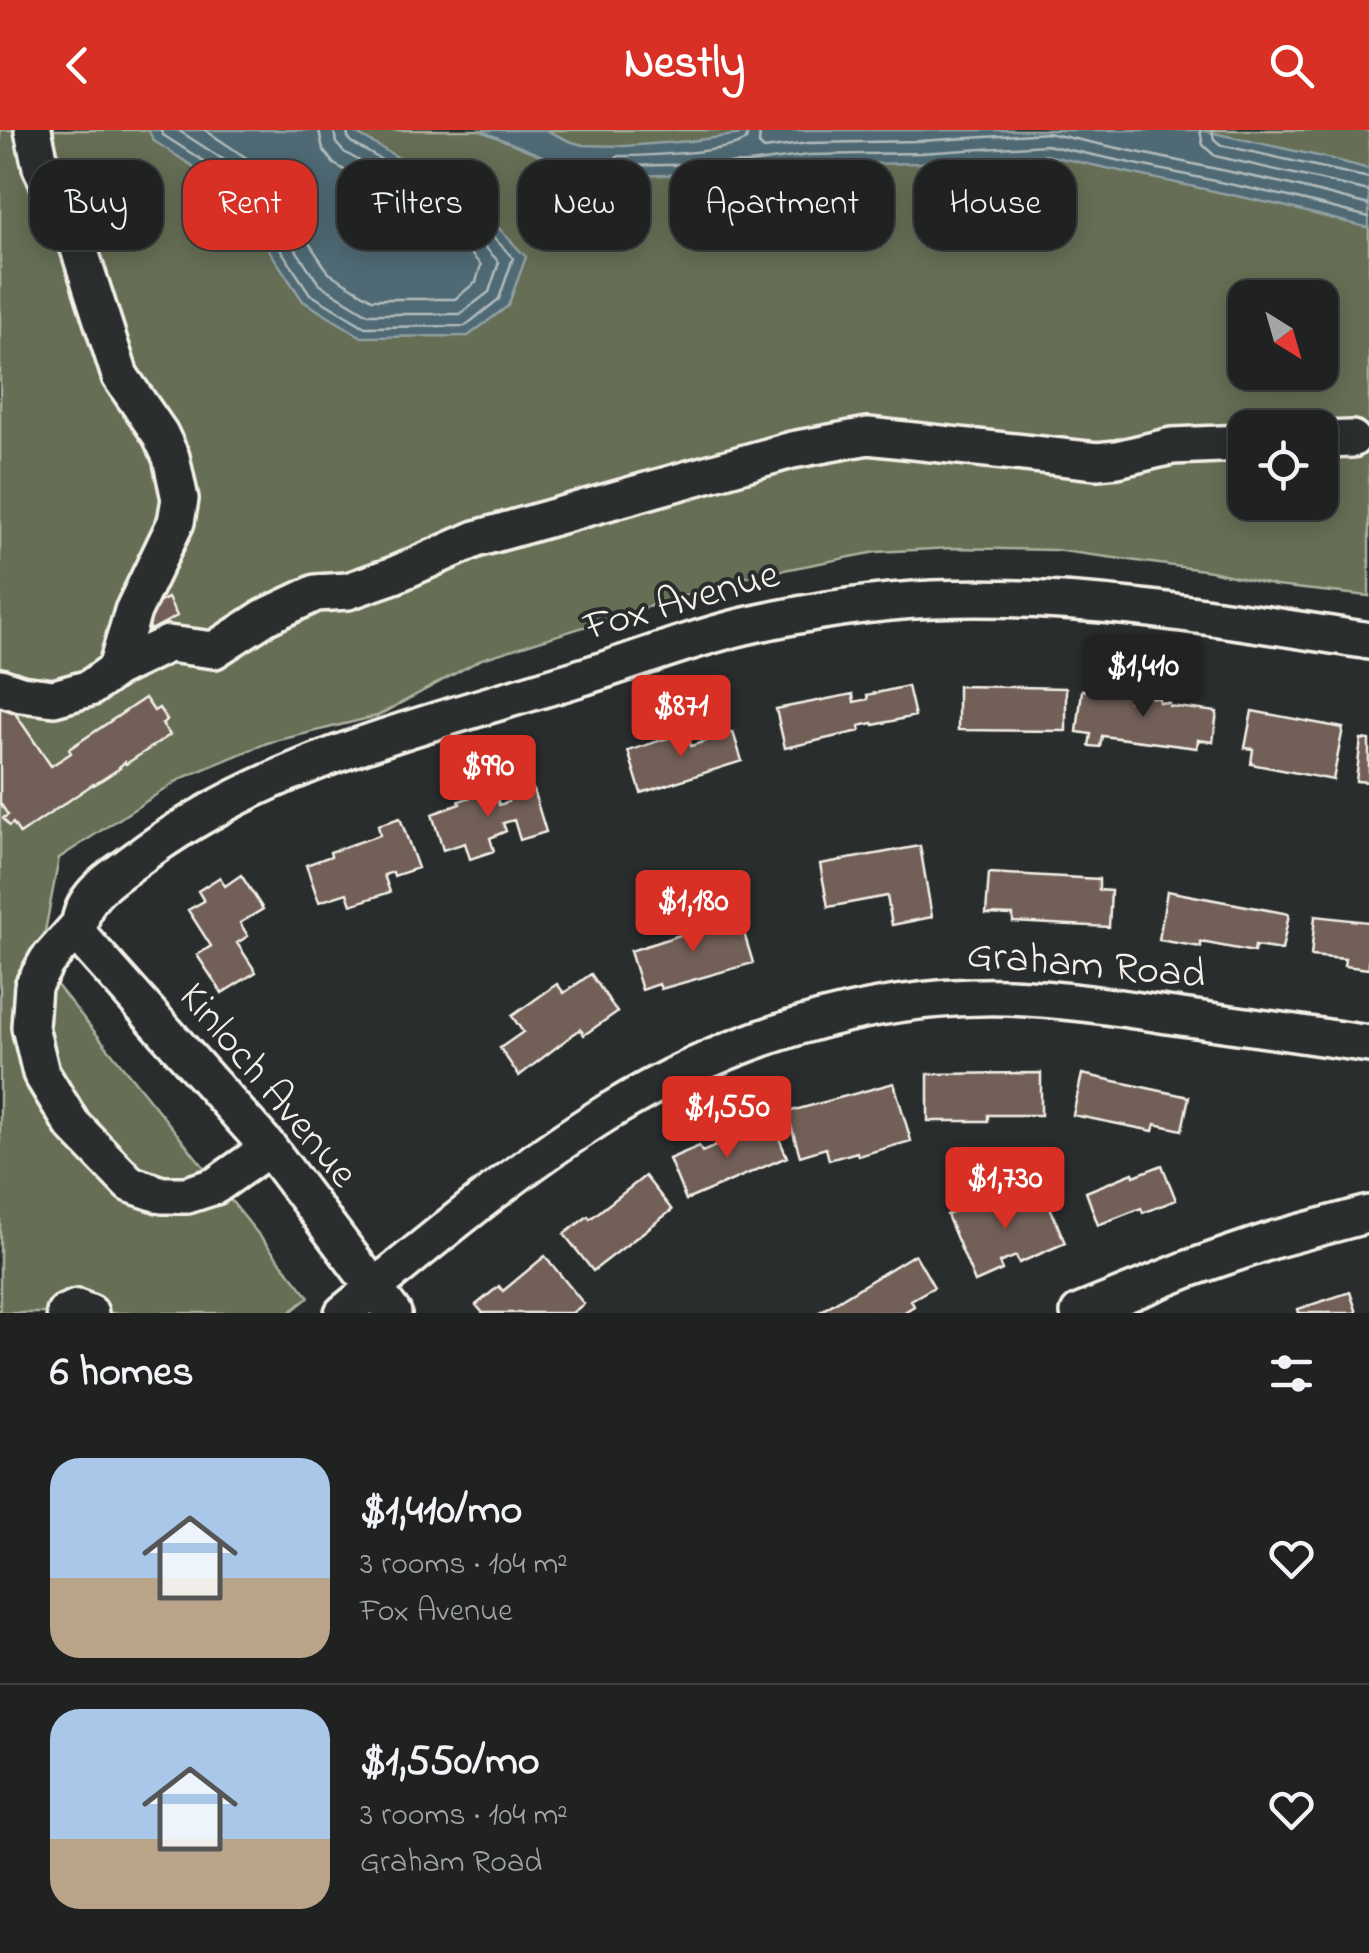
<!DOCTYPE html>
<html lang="en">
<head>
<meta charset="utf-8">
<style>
  :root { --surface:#202222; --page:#282a2a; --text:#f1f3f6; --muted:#a2a4a5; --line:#3d3f40; --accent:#d93025 }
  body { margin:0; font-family:"Indie Flower",sans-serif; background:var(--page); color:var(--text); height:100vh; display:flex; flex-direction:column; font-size:38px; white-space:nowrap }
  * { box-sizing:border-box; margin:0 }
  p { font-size:32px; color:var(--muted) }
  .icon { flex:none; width:55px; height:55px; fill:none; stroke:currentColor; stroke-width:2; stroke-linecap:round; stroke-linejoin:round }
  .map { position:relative; height:1183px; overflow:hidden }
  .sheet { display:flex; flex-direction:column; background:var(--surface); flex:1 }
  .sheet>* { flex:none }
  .top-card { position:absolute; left:30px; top:30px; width:1310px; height:90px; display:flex; gap:20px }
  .needle { width:65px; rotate:143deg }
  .fabs { position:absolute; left:1228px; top:150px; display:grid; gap:20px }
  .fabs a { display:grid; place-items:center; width:110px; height:110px; border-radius:20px; background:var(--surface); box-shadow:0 5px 25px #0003,0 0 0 2px var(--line); font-size:50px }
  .price { position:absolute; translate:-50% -85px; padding:0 22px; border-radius:10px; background:var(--accent); color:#fff; font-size:32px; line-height:65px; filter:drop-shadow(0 2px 5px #0008) }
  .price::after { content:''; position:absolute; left:50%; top:60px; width:30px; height:22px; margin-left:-15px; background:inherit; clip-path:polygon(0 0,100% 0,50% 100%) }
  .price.active { background:#222; color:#fff }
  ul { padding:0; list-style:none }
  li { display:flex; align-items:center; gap:30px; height:250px; padding:0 50px }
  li+li { border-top:2px solid var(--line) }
  li span { display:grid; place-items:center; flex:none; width:280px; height:200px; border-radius:30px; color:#555 }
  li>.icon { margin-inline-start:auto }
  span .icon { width:120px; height:120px; fill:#fffc; stroke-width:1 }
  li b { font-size:42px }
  h2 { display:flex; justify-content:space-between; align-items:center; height:120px; padding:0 50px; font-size:42px }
  .pill { padding:0 35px; border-radius:30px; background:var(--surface); box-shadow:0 5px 25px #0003,0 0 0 2px var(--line); font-size:35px; line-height:90px }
  .pill.active { background:var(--accent); color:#fff }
  header { display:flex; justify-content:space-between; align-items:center; height:130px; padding:0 50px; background:var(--accent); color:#fff; font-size:45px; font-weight:700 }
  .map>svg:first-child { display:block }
</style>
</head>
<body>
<header><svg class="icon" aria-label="back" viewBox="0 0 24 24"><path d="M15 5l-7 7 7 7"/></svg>Nestly<svg class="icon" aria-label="search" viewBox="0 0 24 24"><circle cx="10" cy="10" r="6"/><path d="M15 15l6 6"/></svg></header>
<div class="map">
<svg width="1369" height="1183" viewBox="0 0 1369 1183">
  <rect width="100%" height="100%" fill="#2a2d2e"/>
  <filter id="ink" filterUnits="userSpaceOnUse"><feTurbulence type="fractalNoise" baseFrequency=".01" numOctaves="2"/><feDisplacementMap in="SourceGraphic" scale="20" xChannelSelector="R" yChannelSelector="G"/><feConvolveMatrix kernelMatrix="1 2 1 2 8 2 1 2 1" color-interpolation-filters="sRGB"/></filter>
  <g filter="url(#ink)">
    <path fill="#666e54" stroke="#adb09e" stroke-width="2.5" fill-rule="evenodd" d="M0 0H1369V466L1276 456 1211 441 1055 420 953 418 876 422 733 450 482 529 377 586 267 613 182 648 59 728 39 833 309 1167 289 1183H0ZM1245 168H1320V242H1245ZM1245 298H1320V372H1245Z"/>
    <path fill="#4f6a74" stroke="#91a0a2" stroke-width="2.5" d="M148 0H350L472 70 526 127 508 176 468 206 362 207 303 171 229 60 154 11Z
      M479 0H546L569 11 583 15 624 16 691 11 771 0H1200L1332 29 1369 39V98L1283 76 1046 25 921 33 810 35 750 43 623 46 596 44 564 35Z"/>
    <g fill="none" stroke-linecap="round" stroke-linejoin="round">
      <path stroke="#b2bbba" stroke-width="2.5" d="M160 0 163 5 236 52 310 164 365 197 465 196 499 169 513 128 466 78 352 13 348 8 347 0
        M178 0 244 43 319 154 368 184H460L489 162 499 132 458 88 344 22 336 13 334 0
        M205 0 257 35 329 143 372 169H455L476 152 481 135 448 99 334 34 323 19 319 0
        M748 0 746 10C728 23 644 26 618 26L614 32 617 36H623L749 33 809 25 920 23 1046 15 1285 66 1369 87
        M760 0 759 14 764 19 808 13 920 11 1047 3 1287 54 1369 75
        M1200 0 1203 15 1215 26 1369 61
        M1212 0 1214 9 1221 15 1369 48"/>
    </g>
    <path fill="#726159" stroke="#f4f1e8" stroke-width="2.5" d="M168 468 177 486 151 500 141 481Z
      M908 556 915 586 874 595 873 593 859 596 860 601 785 618 776 579 853 564 854 572 868 569 867 565Z
      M958 556 1066 558V601L958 600Z
      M1082 560 1131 566 1130 571 1137 572 1138 566 1159 568V572L1169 573V576L1217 582 1213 612 1198 610 1197 618 1102 606 1100 617 1089 616 1091 604 1077 602Z
      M0 561 51 636 71 623 69 619 145 568 154 581 159 578 167 590 162 594 170 605 126 634 125 632 119 637 120 638 94 655 93 654 20 704 13 693 9 696 3 688 8 685 0 673Z
      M1252 581 1343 598 1333 650 1251 634 1253 619 1245 618Z
      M686 602 691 616 733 602 742 631 641 663 628 621Z
      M1361 609 1369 610V652L1356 651Z
      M532 656 546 702 520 710 514 690 503 693 506 701 490 708 494 721 470 729 465 713 443 720 432 684 460 674 459 671 495 659 499 675 508 672 506 664Z
      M400 688 418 738 394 746 393 742 384 745 390 762 351 775 347 763 319 772 306 735 331 726 330 722 380 705 378 695Z
      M920 716 932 787 892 795 887 766 828 777 820 734Z
      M989 743 1099 749V760L1111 761 1109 797 1013 792V785L986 784Z
      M241 745 263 779 240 793 248 806 237 813 256 842 222 863 197 825 211 816 188 780 204 771 198 761 220 747 225 756Z
      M1167 761 1289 784 1282 820 1255 816 1254 822 1201 812V817L1159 810Z
      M739 786 753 833 661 859 659 854 642 860 630 821Z
      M1315 786 1369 792V839L1344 836 1345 829 1311 826Z
      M591 844 617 882 584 905 580 899 519 946 500 918 523 902 512 886 557 854 564 863Z
      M1041 943V985H988V991H928V944Z
      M1082 944 1189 967 1182 1000 1155 994 1153 1001 1073 985Z
      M894 953 911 1011 858 1026 857 1022 829 1030 826 1018 800 1026 787 982Z
      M772 992 787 1027 686 1070 669 1029 699 1016 702 1022Z
      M1162 1035 1176 1070 1143 1083 1141 1078 1098 1095 1086 1062 1133 1043 1134 1046Z
      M645 1046 672 1080 593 1141 564 1104 588 1086 590 1089Z
      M1043 1060 1065 1113 1019 1133 1016 1126 999 1133 1002 1140 975 1152 947 1085 1004 1061 1009 1074Z
      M915 1124 934 1157 911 1170 914 1176 903 1183H818Z
      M545 1126 584 1174 572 1183H483L476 1175 499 1156 503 1161Z
      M1350 1162 1357 1183H1299L1298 1179Z"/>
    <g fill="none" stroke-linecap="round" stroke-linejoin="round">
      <defs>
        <path id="minor" d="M33 0 41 37 76 109 120 246 160 304 171 327 180 369 176 392 133 481 116 539
          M1320 310 1352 309
          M0 557 21 564 54 568 90 558 116 539 168 514 214 520 265 487 316 463 348 461 394 445 476 409 792 320 868 306 1097 331 1117 329 1172 316 1245 313
          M79 795 47 831 33 856 30 897 41 943 72 994 130 1054 162 1065H187L215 1056 269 1018
          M65 1183 77 1178 90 1183
          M343 1183C429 1113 514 1040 608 982 727 909 869 863 1009 867 1062 869 1115 877 1167 885 1234 894 1302 904 1369 914
          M393 1183 269 1018 79 805C78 767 106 752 134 731 263 632 427 595 579 548 635 531 689 509 745 496 806 482 870 472 933 469 1080 463 1224 488 1369 511
          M1079 1183 1188 1139 1276 1109 1369 1084"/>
      </defs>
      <use href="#minor" stroke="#f4f1e8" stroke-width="42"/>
      <use href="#minor" stroke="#2a2d2e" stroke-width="35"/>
    </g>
  </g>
  <g text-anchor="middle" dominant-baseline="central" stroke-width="8" stroke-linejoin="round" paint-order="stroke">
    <g font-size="42" fill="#f4f1e8" stroke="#2a2d2e">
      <text transform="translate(682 472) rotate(-16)">Fox Avenue</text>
      <text transform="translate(1086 836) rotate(5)">Graham Road</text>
      <text transform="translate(267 956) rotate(50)">Kinloch Avenue</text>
    </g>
  </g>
</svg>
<div class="fabs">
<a><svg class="needle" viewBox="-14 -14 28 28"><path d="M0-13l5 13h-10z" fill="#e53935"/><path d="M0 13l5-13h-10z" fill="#a2a4a5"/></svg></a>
<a><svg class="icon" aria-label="locate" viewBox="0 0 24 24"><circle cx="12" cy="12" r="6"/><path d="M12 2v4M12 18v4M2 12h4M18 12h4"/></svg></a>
</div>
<b class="price active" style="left:1143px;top:590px">$1,410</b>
<b class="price" style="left:681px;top:630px">$871</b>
<b class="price" style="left:488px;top:690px">$990</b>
<b class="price" style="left:693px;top:825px">$1,180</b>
<b class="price" style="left:727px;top:1031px">$1,550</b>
<b class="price" style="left:1005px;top:1102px">$1,730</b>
<div class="top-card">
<a class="pill">Buy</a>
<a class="pill active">Rent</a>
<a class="pill">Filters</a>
<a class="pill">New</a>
<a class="pill">Apartment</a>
<a class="pill">House</a>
</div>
</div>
<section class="sheet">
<h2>6 homes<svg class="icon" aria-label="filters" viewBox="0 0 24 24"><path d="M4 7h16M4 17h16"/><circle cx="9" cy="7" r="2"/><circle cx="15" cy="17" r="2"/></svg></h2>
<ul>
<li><span style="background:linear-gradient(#a9c7e8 60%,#b9a48a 0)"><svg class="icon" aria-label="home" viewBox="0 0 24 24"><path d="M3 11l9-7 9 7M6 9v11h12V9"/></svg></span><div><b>$1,410/mo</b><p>3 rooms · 104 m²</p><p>Fox Avenue</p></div><svg class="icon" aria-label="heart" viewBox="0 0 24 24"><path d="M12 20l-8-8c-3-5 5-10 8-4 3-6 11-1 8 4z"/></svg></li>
<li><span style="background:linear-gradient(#a9c7e8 65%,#b9a48a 0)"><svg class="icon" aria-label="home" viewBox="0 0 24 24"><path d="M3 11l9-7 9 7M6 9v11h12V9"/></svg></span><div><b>$1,550/mo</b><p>3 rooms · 104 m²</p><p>Graham Road</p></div><svg class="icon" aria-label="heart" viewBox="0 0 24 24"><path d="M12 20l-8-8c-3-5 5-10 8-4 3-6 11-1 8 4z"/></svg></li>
</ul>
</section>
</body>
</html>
